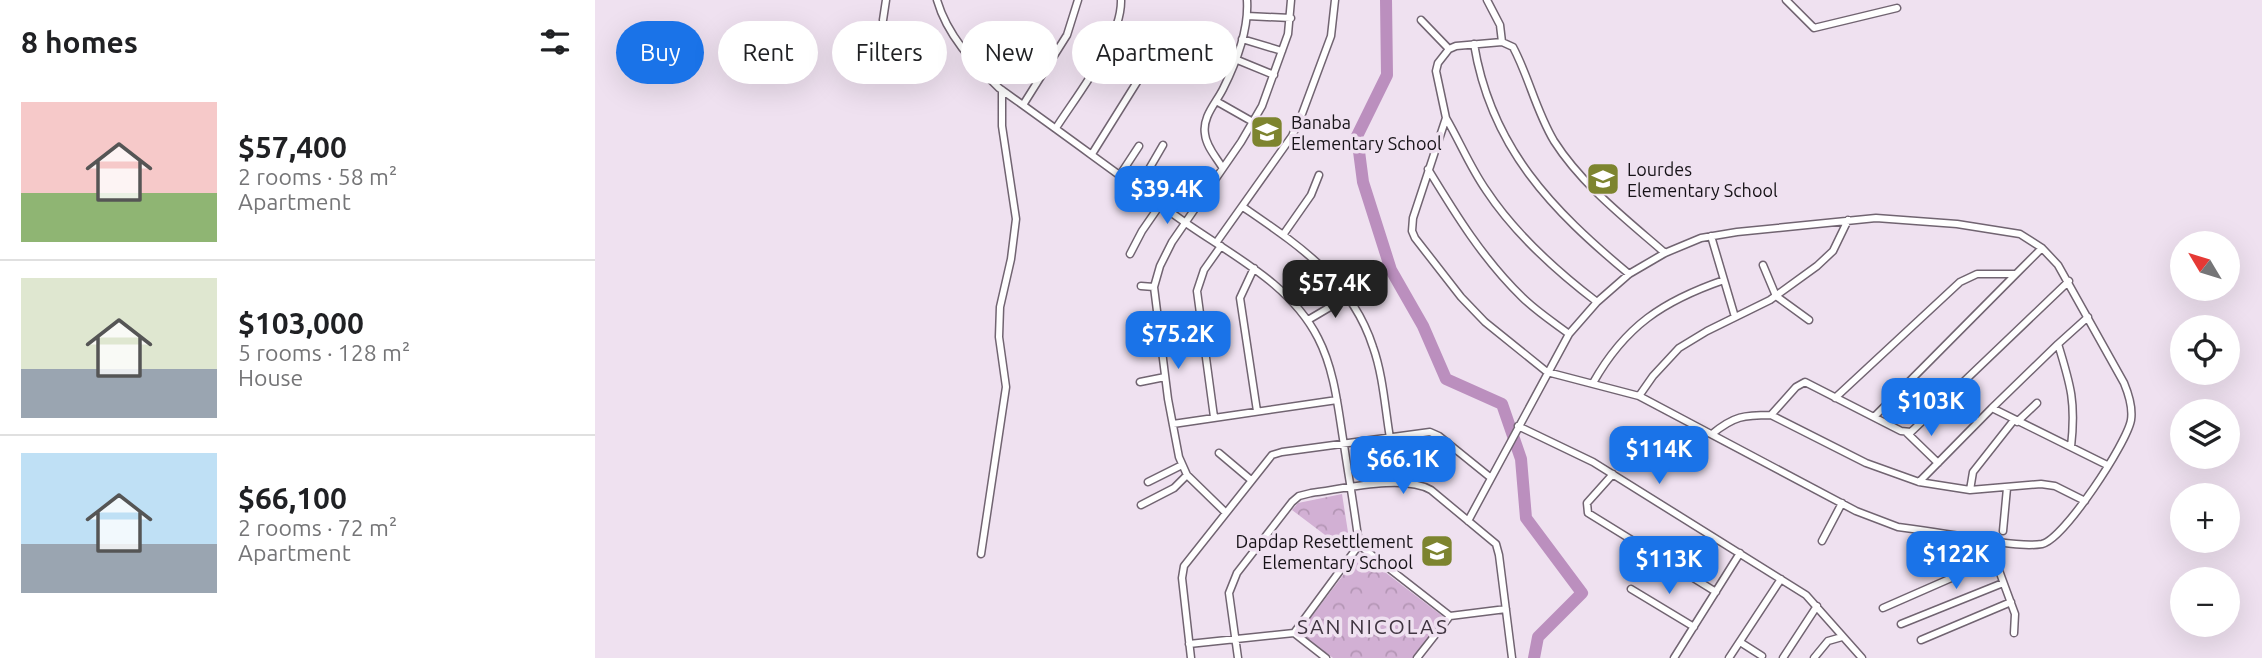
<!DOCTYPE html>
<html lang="en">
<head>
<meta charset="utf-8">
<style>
  :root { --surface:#fff; --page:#f2f2f2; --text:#202124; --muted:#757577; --line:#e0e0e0; --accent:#1a73e8 }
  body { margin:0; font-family:Ubuntu,sans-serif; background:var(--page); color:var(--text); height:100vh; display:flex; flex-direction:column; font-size:26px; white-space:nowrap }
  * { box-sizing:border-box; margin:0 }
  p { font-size:23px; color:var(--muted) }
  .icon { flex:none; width:38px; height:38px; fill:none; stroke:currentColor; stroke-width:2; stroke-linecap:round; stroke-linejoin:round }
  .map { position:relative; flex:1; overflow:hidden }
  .panel { display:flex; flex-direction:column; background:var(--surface); width:595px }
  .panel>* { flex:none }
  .banner { position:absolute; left:21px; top:21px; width:665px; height:63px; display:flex; gap:14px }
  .needle { width:46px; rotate:308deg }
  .fabs { position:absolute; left:1575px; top:231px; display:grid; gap:14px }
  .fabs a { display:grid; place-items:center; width:70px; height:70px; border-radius:50%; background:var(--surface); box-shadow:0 7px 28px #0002; font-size:35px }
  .price { position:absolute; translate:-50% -60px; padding:0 16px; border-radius:14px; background:var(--accent); color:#fff; font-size:23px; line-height:46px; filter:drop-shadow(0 2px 4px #0008) }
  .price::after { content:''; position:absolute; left:50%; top:42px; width:21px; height:16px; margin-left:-10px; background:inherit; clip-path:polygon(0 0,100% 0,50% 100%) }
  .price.on { background:#222; color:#fff }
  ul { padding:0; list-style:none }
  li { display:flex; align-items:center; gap:21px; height:175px; padding:0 21px }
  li+li { border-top:2px solid var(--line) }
  li span { display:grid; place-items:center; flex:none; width:196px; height:140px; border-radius:0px; color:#555 }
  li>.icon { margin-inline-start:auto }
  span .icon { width:84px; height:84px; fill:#fffc; stroke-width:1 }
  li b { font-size:30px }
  h2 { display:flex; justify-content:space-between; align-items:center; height:84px; padding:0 21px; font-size:30px }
  .tag { padding:0 24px; border-radius:32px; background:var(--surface); box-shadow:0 7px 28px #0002; font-size:24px; line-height:63px }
  .tag.on { background:var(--accent); color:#fff }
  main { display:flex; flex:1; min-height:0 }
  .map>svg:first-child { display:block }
</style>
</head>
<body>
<main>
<section class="panel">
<h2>8 homes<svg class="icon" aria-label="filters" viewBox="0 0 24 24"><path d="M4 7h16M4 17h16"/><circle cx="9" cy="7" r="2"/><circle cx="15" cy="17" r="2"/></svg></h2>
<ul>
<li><span style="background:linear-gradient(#f6c9c9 65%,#8fb573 0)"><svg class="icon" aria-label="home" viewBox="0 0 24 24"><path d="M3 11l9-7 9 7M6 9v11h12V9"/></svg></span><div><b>$57,400</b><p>2 rooms · 58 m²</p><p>Apartment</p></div></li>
<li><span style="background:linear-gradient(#dfe7d0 65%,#9aa5b1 0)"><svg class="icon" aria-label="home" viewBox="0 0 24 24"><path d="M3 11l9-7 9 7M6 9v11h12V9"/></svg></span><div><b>$103,000</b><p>5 rooms · 128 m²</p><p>House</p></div></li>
<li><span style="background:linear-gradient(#bfe0f5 65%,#9aa5b1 0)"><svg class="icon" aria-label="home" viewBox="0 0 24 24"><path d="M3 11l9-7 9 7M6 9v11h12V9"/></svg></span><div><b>$66,100</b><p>2 rooms · 72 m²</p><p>Apartment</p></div></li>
</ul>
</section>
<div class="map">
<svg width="1667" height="658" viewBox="0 0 1667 658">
  <defs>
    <pattern id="forest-crowns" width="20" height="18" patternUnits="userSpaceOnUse" patternTransform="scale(1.75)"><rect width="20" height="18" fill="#d2b0d4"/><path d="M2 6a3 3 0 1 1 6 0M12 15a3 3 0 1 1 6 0" fill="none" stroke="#b496b5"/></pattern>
  </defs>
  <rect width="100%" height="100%" fill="#efe1f0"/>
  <path fill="url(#forest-crowns)" d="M747 494 755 545 750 550 697 510 703 503Z
    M765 553 850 618 819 658H738L704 633Z"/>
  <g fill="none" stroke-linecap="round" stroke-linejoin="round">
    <path stroke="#bb8fbe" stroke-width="12" d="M791 0 792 75 762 136 768 182 796 270 828 326 851 379 907 404 926 459 931 518 987 593 943 637 939 658"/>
    <defs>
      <path id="minor" d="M342 0C352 35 378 63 404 88 466 132 526 177 588 221 636 255 695 283 723 338 740 371 743 409 749 445 754 479 760 512 764 545
        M892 0 905 25 907 42 918 47C934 77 941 111 959 141 987 185 1031 219 1070 253
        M1191 0 1219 28 1302 8
        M652 16 696 18
        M288 20 291 0
        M826 20 854 49
        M647 39 687 51
        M879 44C896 148 957 210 1034 274
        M640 59 679 75
        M436 68 447 75
        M621 101 658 122
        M428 105 472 35 483 0
        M851 118C865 142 875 167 891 190 920 234 960 270 1002 302
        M461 128C482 95 527 39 526 0
        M497 154 552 66
        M627 167C621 157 611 146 610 134 607 117 621 103 628 89 641 63 654 30 652 0
        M833 169C861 215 888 259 927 297 941 311 958 322 974 334
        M525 175 544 146
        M543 188 568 145
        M648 207C703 245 756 279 778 347 788 375 790 408 795 438
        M688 235 716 195 724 175
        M1116 236 1140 317
        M621 243 697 136 707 114 736 36 740 0
        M535 254 547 231 565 205
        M1168 265 1181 296 1214 320
        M659 268 645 298 662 411
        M546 286 559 287
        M713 320 752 297
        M1463 344 1493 317
        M545 382 570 377
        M998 383C1030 326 1068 301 1129 280
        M1044 396 1058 376 1084 348 1112 331 1175 300 1222 266 1238 251 1253 220
        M1240 398 1365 282 1382 274H1421L1447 248
        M1353 398 1383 422
        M1397 408 1463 344C1476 386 1481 403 1476 447
        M1176 415 1271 463 1324 482 1375 490 1446 484 1460 486 1490 501
        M619 417 602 291 609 270 626 246
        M1279 417 1421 274
        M1422 422 1442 403
        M578 424 742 400
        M923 426 998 462 1211 595 1267 658
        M1311 432 1343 463
        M1117 434C1139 416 1149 415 1176 415L1201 387 1210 382 1306 431 1316 432 1474 281
        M624 453 656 480
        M1018 474 992 503 993 513 1121 592
        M553 482 587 465
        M1324 482 1397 408 1512 465
        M1375 490 1378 472 1419 420
        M546 505 579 488 592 475
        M630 512 592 475 584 457 573 399 559 287 565 266 577 242 646 142 667 106 693 34 696 0
        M873 521 974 334 1002 302 1034 274 1070 253 1106 238 1142 232 1281 218 1362 224 1425 234 1447 248 1463 265 1529 383C1534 395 1538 407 1536 420 1532 443 1469 539 1447 544 1428 547 1407 542 1388 540 1360 535 1332 531 1303 527L1261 511 1044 396 952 372 890 322 866 297 820 238 817 231 818 218 851 118 841 71 843 63 854 49 861 46 907 42
        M1408 531 1412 488
        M1227 541 1247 503
        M1401 541 1402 565 1420 614 1419 633
        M386 554 411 387 404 337 405 307 416 259 421 219 407 126V90
        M1036 589 1099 627
        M1288 608 1402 558
        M855 616 911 609
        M1306 624 1408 583
        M699 633 764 545 855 616 822 658
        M1326 640 1416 602
        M1145 642 1167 656
        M594 644 699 633 731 658
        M596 658 587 578 589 566 677 455 687 452 835 432 844 436 896 478
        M643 658 634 593 642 573 697 502 704 496 716 493C748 489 808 474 836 490L901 544 904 555 917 658
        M1079 658 1145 553
        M1134 658 1186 579
        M1188 658 1222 606
        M1219 658 1233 641 1247 637"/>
    </defs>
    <use href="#minor" stroke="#716471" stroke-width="9"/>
    <use href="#minor" stroke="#fff" stroke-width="6"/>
  </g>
  <defs>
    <symbol id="school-square" viewBox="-11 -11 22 22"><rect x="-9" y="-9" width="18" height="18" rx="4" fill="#7d842f" stroke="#efe1f0"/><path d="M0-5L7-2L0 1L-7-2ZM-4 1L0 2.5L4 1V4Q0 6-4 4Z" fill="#fff"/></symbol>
  </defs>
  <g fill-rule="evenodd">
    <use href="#school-square" x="653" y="113" width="38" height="38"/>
    <use href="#school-square" x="989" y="160" width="38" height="38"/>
    <use href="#school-square" x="823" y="532" width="38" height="38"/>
  </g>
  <g text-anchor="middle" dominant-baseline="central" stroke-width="7" stroke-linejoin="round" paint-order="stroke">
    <g font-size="18" fill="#171318" stroke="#efe1f0" text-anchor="start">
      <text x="696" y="122">Banaba<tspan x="696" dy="21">Elementary School</tspan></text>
      <text x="1032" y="169">Lourdes<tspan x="1032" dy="21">Elementary School</tspan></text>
      <text x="818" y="541" text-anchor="end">Dapdap Resettlement<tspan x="818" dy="21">Elementary School</tspan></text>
    </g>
    <g font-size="21" letter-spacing="2" fill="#403541" stroke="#efe1f0">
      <text x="778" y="626">SAN NICOLAS</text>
    </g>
  </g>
</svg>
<div class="fabs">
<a><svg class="needle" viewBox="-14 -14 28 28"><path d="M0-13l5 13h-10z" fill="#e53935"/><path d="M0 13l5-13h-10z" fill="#757577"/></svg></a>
<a><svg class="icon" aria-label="locate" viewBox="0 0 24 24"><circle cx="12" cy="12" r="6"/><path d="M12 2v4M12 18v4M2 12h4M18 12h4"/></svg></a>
<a><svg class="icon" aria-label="layers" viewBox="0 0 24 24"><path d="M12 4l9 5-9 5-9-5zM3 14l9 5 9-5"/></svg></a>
<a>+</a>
<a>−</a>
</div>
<b class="price" style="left:572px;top:226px">$39.4K</b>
<b class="price on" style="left:740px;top:320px">$57.4K</b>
<b class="price" style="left:583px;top:371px">$75.2K</b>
<b class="price" style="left:1336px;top:438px">$103K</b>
<b class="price" style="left:1064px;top:486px">$114K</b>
<b class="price" style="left:808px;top:496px">$66.1K</b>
<b class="price" style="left:1361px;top:591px">$122K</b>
<b class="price" style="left:1074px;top:596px">$113K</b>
<div class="banner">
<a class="tag on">Buy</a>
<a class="tag">Rent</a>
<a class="tag">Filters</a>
<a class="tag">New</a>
<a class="tag">Apartment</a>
</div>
</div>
</main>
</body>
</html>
